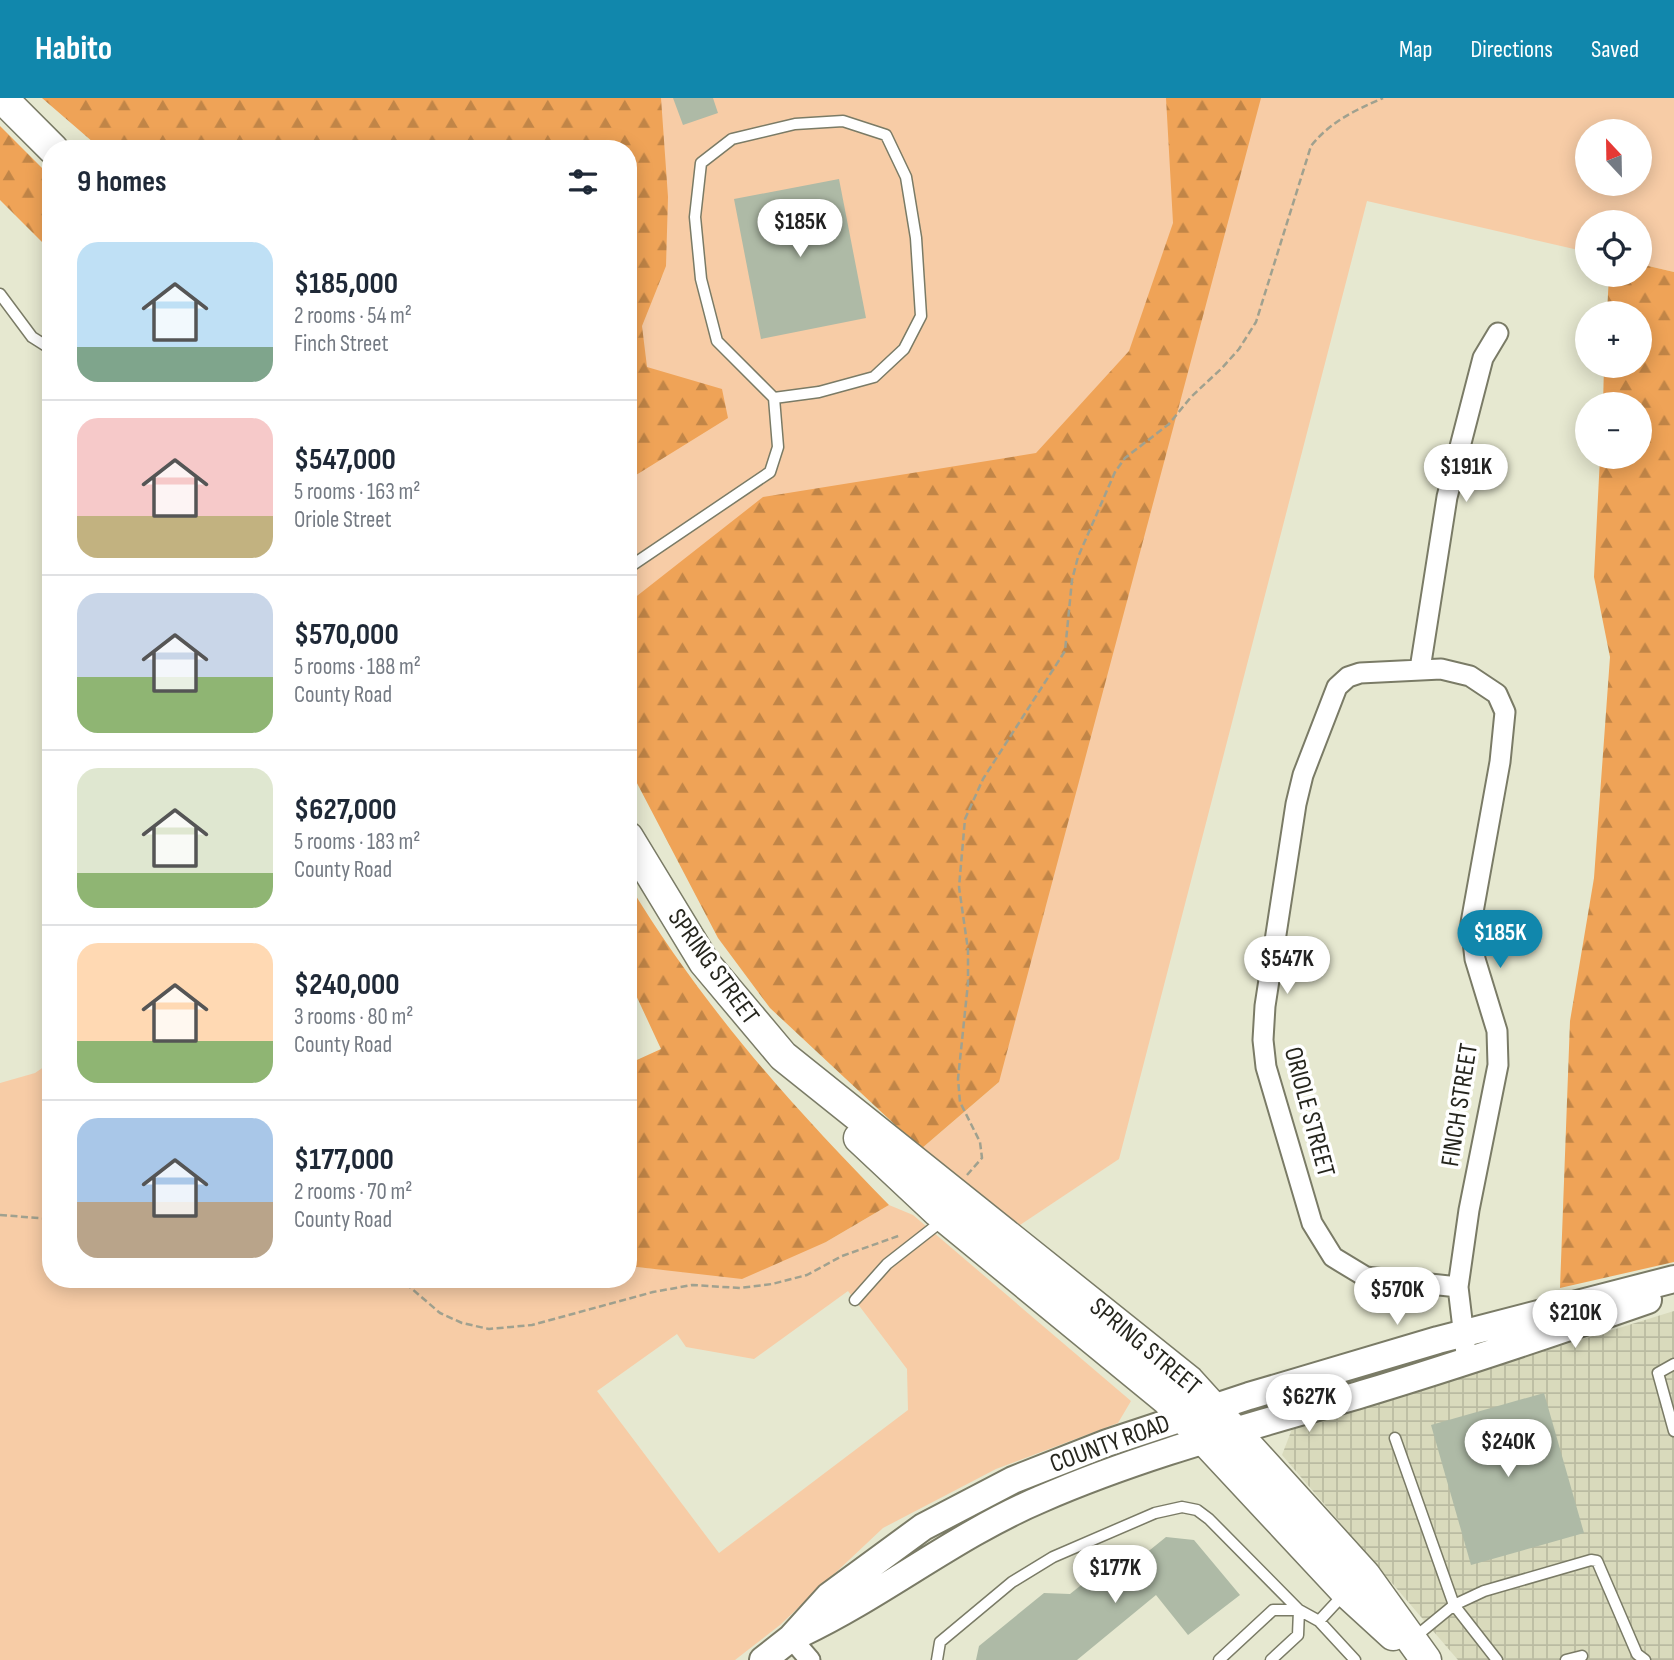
<!DOCTYPE html>
<html lang="en">
<head>
<meta charset="utf-8">
<style>
  :root { --surface:#fff; --page:#f6f6f7; --text:#1f2937; --muted:#747a83; --line:#e0e1e3; --accent:#1187ac }
  body { margin:0; font-family:"Sofia Sans Condensed",sans-serif; background:var(--page); color:var(--text); height:100vh; display:flex; flex-direction:column; font-size:26px; white-space:nowrap }
  * { box-sizing:border-box; margin:0 }
  p { font-size:23px; color:var(--muted) }
  .icon { flex:none; width:38px; height:38px; fill:none; stroke:currentColor; stroke-width:2; stroke-linecap:round; stroke-linejoin:round }
  .map { position:relative; flex:1; overflow:hidden }
  .side { position:absolute; left:42px; top:42px; width:595px; height:1148px; display:flex; flex-direction:column; background:var(--surface); border-radius:28px; box-shadow:0 4px 18px #0003 }
  .side>* { flex:none }
  .needle { width:46px; rotate:338deg }
  .controls { position:absolute; left:1575px; top:21px; display:grid; gap:14px }
  .controls a { display:grid; place-items:center; width:77px; height:77px; border-radius:50%; background:var(--surface); box-shadow:0 4px 18px #0003; font-size:35px }
  .price { position:absolute; translate:-50% -60px; padding:0 16px; border-radius:24px; background:#fff; color:#222; font-size:23px; line-height:46px; filter:drop-shadow(0 2px 4px #0008) }
  .price::after { content:''; position:absolute; left:50%; top:42px; width:21px; height:16px; margin-left:-10px; background:inherit; clip-path:polygon(0 0,100% 0,50% 100%) }
  .price.selected { background:var(--accent); color:#fff }
  ul { padding:0; list-style:none }
  li { display:flex; align-items:center; gap:21px; height:175px; padding:0 35px }
  li+li { border-top:2px solid var(--line) }
  li span { display:grid; place-items:center; flex:none; width:196px; height:140px; border-radius:21px; color:#555 }
  li>.icon { margin-inline-start:auto }
  span .icon { width:84px; height:84px; fill:#fffc; stroke-width:1 }
  li b { font-size:30px }
  h2 { display:flex; justify-content:space-between; align-items:center; height:84px; padding:0 35px; font-size:30px }
  header { display:flex; align-items:center; gap:42px; box-sizing:border-box; height:98px; padding:0 35px; background:var(--accent); color:#fff }
  header strong { font-size:33px }
  nav { display:flex; gap:38px; margin-inline-start:auto; font-size:24px }
  .map>svg:first-child { display:block }
</style>
</head>
<body>
<header>
<strong>Habito</strong>
<nav><a>Map</a><a>Directions</a><a>Saved</a></nav>
</header>
<div class="map">
<svg width="1674" height="1562" viewBox="0 0 1674 1562">
  <defs>
    <pattern id="industrial-grid" width="8" height="8" patternUnits="userSpaceOnUse" patternTransform="scale(1.75)"><rect width="8" height="8" fill="#d9dabc"/><path d="M0 4h8M4 0v8" fill="none" stroke="#babba1"/></pattern>
    <pattern id="forest-firs" width="22" height="20" patternUnits="userSpaceOnUse" patternTransform="scale(1.75)"><rect width="22" height="20" fill="#efa357"/><path d="M5 1l3.5 6h-7zM16 11l3.5 6h-7z" fill="#c18547"/></pattern>
  </defs>
  <rect width="100%" height="100%" fill="#e6e8d0"/>
  <path fill="url(#industrial-grid)" d="M1674 1213V1562H1458L1282 1357 1292 1331Z"/>
  <path fill="#f7cca6" fill-rule="evenodd" d="M180 0H1674V174L1640 166V124H1587V154L1367 103 1119 1061 1020 1127 921 1051 999 984 628 538V51ZM1587 33H1640V86H1587Z
    M51 964V1181H628V1168L666 1172 826 1144 889 1107 913 1117 1131 1303 1118 1325 996 1371 883 1430 780 1527 735 1562H0V985L35 975ZM848 1193 907 1271 908 1312 719 1455 597 1293 677 1236 686 1249 754 1261Z"/>
  <path fill="url(#forest-firs)" d="M42 0H661L668 99 666 168 642 228 647 269 722 291 728 320 628 382V51H101Z
    M1166 0H1261L999 984 921 1051 770 910 718 840 628 668V505L763 399 1036 355 1129 253 1173 125Z
    M0 28 51 79V153L0 102Z
    M1640 166 1674 174V1164L1560 1190 1570 923 1594 780 1610 559 1594 479 1600 359H1640V306H1603L1604 268H1640V215H1607L1609 177H1640Z
    M628 785C703 909 789 1005 889 1107L826 1144 742 1181 628 1168V966L661 951 628 880Z"/>
  <path fill="#aebaa6" d="M673 0H713L718 15 683 27Z
    M839 81 866 220 761 241 734 101Z
    M1544 1295 1584 1435 1471 1467 1431 1327Z
    M1166 1439 1194 1442 1240 1497 1188 1537 1156 1497 1077 1562H976L979 1548 1044 1495 1070 1496 1105 1468 1129 1469Z"/>
  <g fill="none" stroke-linecap="round" stroke-linejoin="round">
    <defs>
      <path id="service" d="M0 196 32 239 51 251
        M628 470 770 374 778 349 774 300 717 243 701 181 695 119 701 65 732 41 795 26 843 23 886 37 906 79 916 140 921 218 904 251 874 279 819 294 774 300
        M855 1202 887 1166 942 1123
        M1674 1266 1658 1275 1674 1333
        M1395 1340 1454 1507 1484 1493 1591 1462 1597 1463 1637 1556 1645 1562
        M1345 1495 1319 1523 1355 1562
        M1415 1539 1454 1507 1497 1562
        M937 1562 940 1544 1012 1484 1053 1459 1155 1415 1182 1409 1197 1412 1209 1421 1299 1512 1319 1523
        M1219 1562 1273 1512H1299
        M1271 1562 1298 1537 1299 1512
        M1566 1562 1582 1558"/>
      <path id="minor" d="M1420 571 1447 399 1483 260 1498 235
        M1458 1189 1366 1179 1333 1159 1312 1125 1266 969 1263 942 1265 908 1296 706 1303 677 1337 589 1348 579 1360 575 1441 571 1470 578 1497 596 1505 614 1500 664 1471 825 1475 861 1497 933 1498 967 1469 1112 1458 1189 1467 1264
        M791 1540 810 1562"/>
      <path id="secondary" d="M802 1535C884 1496 956 1437 1041 1401 1144 1356 1254 1328 1362 1296 1458 1267 1553 1235 1648 1202
        M763 1562 791 1540 829 1498 923 1429 1013 1382 1107 1345 1249 1298 1438 1242 1674 1181"/>
      <path id="primary" d="M2 0 53 51
        M628 739 704 864 783 958 1189 1283 1365 1477 1426 1562
        M859 1040 938 1114 1167 1302 1346 1494 1393 1537"/>
    </defs>
    <use href="#service" stroke="#7a7b66" stroke-width="13"/>
    <use href="#minor" stroke="#7a7b66" stroke-width="23"/>
    <use href="#secondary" stroke="#7a7b66" stroke-width="30"/>
    <use href="#primary" stroke="#7a7b66" stroke-width="33"/>
    <path stroke="#a0a18f" stroke-width="2.5" stroke-dasharray="7 3.5" stroke-linecap="butt" d="M967 1077 982 1060 980 1044 960 1004 958 981 968 885V852L959 789 965 721 983 681 1065 553 1072 482 1078 459 1115 374 1125 360 1169 326 1191 299 1222 270 1239 251 1256 224 1311 48C1331 23 1354 13 1383 0
      M0 1117 51 1121
      M262 1181H282
      M396 1181 404 1184 440 1215 462 1225 489 1231 532 1227 653 1194 692 1187 740 1190 772 1186 807 1177 842 1158 901 1137"/>
    <use href="#service" stroke="#fff" stroke-width="10"/>
    <use href="#minor" stroke="#fff" stroke-width="19"/>
    <use href="#secondary" stroke="#fff" stroke-width="26"/>
    <use href="#primary" stroke="#fff" stroke-width="30"/>
  </g>
  <g text-anchor="middle" dominant-baseline="central" stroke-width="7" stroke-linejoin="round" paint-order="stroke">
    <g font-size="26" fill="#26261e" stroke="#fff">
      <text transform="translate(713 869) rotate(54)">SPRING STREET</text>
      <text transform="translate(1460 1007) rotate(-81)">FINCH STREET</text>
      <text transform="translate(1309 1014) rotate(75)">ORIOLE STREET</text>
      <text transform="translate(1145 1249) rotate(40)">SPRING STREET</text>
      <text transform="translate(1110 1346) rotate(-20)">COUNTY ROAD</text>
    </g>
  </g>
</svg>
<div class="controls">
<a><svg class="needle" viewBox="-14 -14 28 28"><path d="M0-13l5 13h-10z" fill="#e53935"/><path d="M0 13l5-13h-10z" fill="#747a83"/></svg></a>
<a><svg class="icon" aria-label="locate" viewBox="0 0 24 24"><circle cx="12" cy="12" r="6"/><path d="M12 2v4M12 18v4M2 12h4M18 12h4"/></svg></a>
<a>+</a>
<a>−</a>
</div>
<b class="price" style="left:800px;top:161px">$185K</b>
<b class="price" style="left:1466px;top:406px">$191K</b>
<b class="price selected" style="left:1500px;top:872px">$185K</b>
<b class="price" style="left:1287px;top:898px">$547K</b>
<b class="price" style="left:1397px;top:1229px">$570K</b>
<b class="price" style="left:1575px;top:1252px">$210K</b>
<b class="price" style="left:1309px;top:1336px">$627K</b>
<b class="price" style="left:1508px;top:1381px">$240K</b>
<b class="price" style="left:1115px;top:1507px">$177K</b>
<section class="side">
<h2>9 homes<svg class="icon" aria-label="filters" viewBox="0 0 24 24"><path d="M4 7h16M4 17h16"/><circle cx="9" cy="7" r="2"/><circle cx="15" cy="17" r="2"/></svg></h2>
<ul>
<li><span style="background:linear-gradient(#bfe0f5 75%,#7fa58c 0)"><svg class="icon" aria-label="home" viewBox="0 0 24 24"><path d="M3 11l9-7 9 7M6 9v11h12V9"/></svg></span><div><b>$185,000</b><p>2 rooms · 54 m²</p><p>Finch Street</p></div></li>
<li><span style="background:linear-gradient(#f6c9c9 70%,#c2b280 0)"><svg class="icon" aria-label="home" viewBox="0 0 24 24"><path d="M3 11l9-7 9 7M6 9v11h12V9"/></svg></span><div><b>$547,000</b><p>5 rooms · 163 m²</p><p>Oriole Street</p></div></li>
<li><span style="background:linear-gradient(#c9d6e8 60%,#8fb573 0)"><svg class="icon" aria-label="home" viewBox="0 0 24 24"><path d="M3 11l9-7 9 7M6 9v11h12V9"/></svg></span><div><b>$570,000</b><p>5 rooms · 188 m²</p><p>County Road</p></div></li>
<li><span style="background:linear-gradient(#dfe7d0 75%,#8fb573 0)"><svg class="icon" aria-label="home" viewBox="0 0 24 24"><path d="M3 11l9-7 9 7M6 9v11h12V9"/></svg></span><div><b>$627,000</b><p>5 rooms · 183 m²</p><p>County Road</p></div></li>
<li><span style="background:linear-gradient(#ffd9b3 70%,#8fb573 0)"><svg class="icon" aria-label="home" viewBox="0 0 24 24"><path d="M3 11l9-7 9 7M6 9v11h12V9"/></svg></span><div><b>$240,000</b><p>3 rooms · 80 m²</p><p>County Road</p></div></li>
<li><span style="background:linear-gradient(#a9c7e8 60%,#b9a48a 0)"><svg class="icon" aria-label="home" viewBox="0 0 24 24"><path d="M3 11l9-7 9 7M6 9v11h12V9"/></svg></span><div><b>$177,000</b><p>2 rooms · 70 m²</p><p>County Road</p></div></li>
</ul>
</section>
</div>
</body>
</html>
